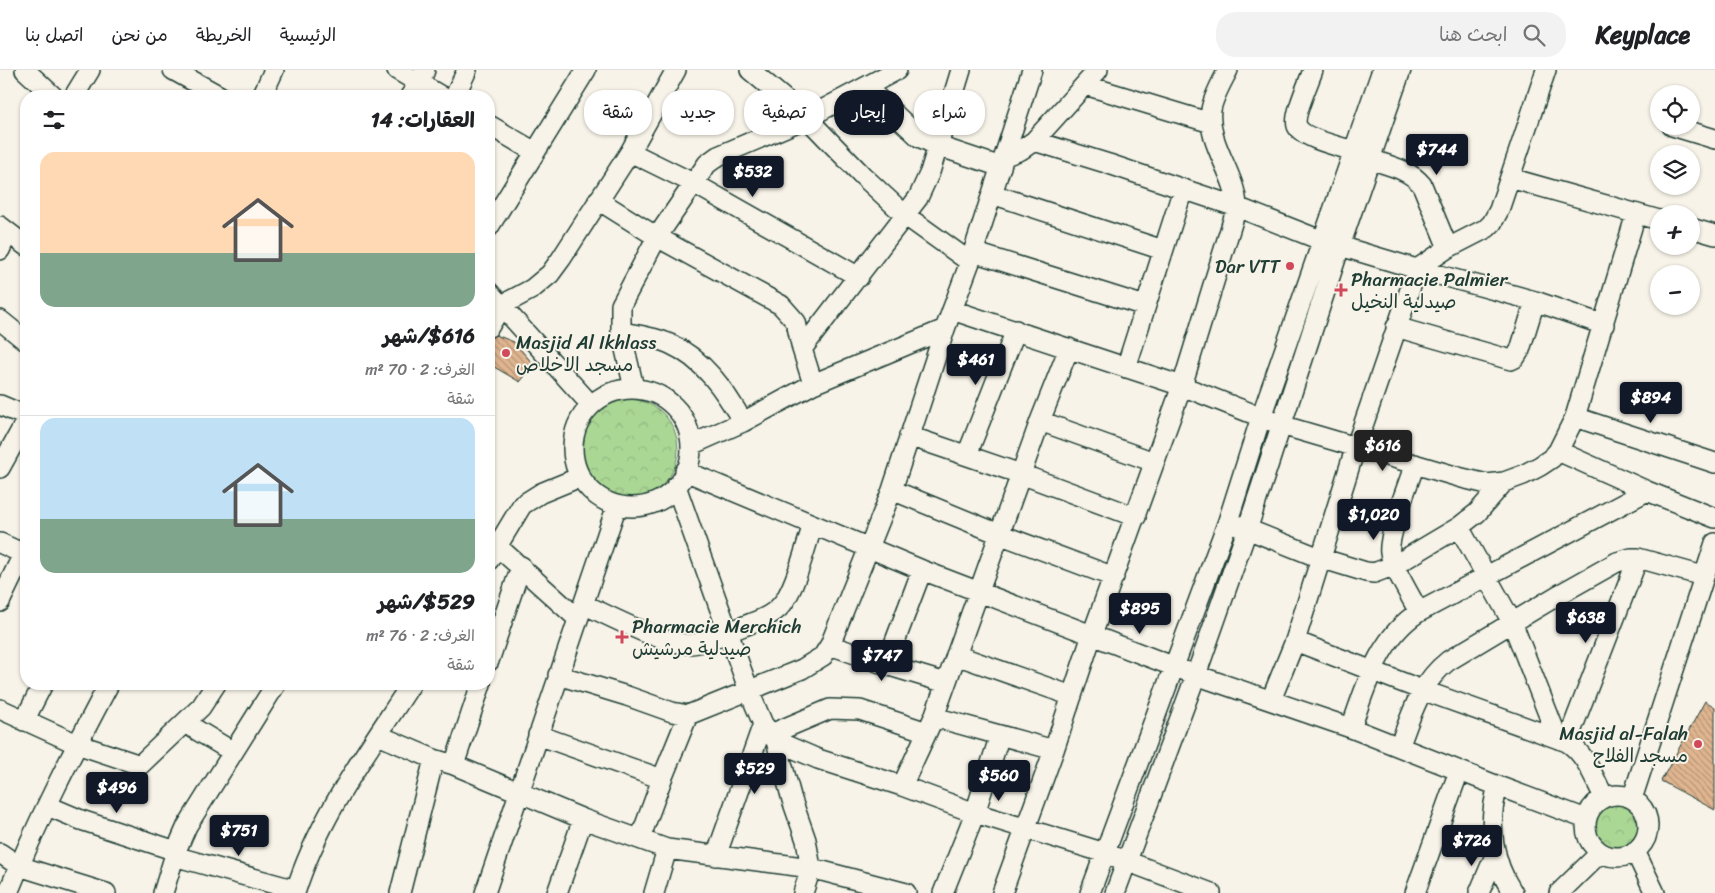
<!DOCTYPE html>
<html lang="ar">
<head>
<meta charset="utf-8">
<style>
  :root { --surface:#fff; --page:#f2f2f2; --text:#202124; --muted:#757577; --line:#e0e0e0; --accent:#111827 }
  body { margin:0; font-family:Sriracha,"Playpen Sans Arabic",sans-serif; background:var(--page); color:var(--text); direction:rtl; height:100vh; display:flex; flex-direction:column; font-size:19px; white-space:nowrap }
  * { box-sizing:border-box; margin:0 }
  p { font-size:16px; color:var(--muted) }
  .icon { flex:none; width:28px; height:28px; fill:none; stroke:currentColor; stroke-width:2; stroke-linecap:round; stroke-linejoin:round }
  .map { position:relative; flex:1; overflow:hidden; direction:ltr }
  .panel { position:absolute; left:20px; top:20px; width:475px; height:600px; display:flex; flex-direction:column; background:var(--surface); border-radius:20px; box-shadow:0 1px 4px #0004; direction:rtl }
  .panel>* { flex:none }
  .banner { position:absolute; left:510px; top:20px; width:475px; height:45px; direction:rtl; display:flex; gap:10px }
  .buttons { position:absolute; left:1650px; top:15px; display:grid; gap:10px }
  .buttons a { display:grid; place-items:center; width:50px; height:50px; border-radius:50%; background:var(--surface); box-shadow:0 1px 4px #0004; font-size:25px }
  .price { position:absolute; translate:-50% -42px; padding:0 11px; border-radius:5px; background:var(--accent); color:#fff; font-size:16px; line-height:32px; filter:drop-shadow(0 1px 2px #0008) }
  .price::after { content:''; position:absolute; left:50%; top:30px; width:15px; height:11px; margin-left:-8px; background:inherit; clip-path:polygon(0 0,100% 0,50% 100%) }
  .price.on { background:#222; color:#fff }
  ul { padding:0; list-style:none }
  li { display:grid; align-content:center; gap:10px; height:265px; padding:0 20px }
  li+li { border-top:1px solid var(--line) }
  li span { display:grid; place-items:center; height:155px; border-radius:15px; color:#555 }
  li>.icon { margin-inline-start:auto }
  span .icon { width:90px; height:90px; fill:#fffc; stroke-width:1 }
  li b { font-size:21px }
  h2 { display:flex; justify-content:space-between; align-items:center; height:60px; padding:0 20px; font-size:21px }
  .pill { padding:0 18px; border-radius:20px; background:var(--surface); box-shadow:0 1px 4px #0004; font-size:18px; line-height:45px }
  .pill.on { background:var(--accent); color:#fff }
  header { display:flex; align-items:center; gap:30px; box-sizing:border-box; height:70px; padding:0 25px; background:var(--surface); border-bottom:1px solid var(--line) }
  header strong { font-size:24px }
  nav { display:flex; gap:28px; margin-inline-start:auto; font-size:18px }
  .search { width:350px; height:45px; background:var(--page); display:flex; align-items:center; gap:12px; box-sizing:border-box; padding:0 18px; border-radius:20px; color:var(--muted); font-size:19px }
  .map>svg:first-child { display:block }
</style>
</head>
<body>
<header>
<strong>Keyplace</strong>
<div class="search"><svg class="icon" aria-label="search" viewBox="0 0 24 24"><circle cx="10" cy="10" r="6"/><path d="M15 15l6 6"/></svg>ابحث هنا</div>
<nav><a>الرئيسية</a><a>الخريطة</a><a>من نحن</a><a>اتصل بنا</a></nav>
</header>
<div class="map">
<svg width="1715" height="823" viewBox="0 0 1715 823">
  <defs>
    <pattern id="forest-crowns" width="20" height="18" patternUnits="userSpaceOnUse" patternTransform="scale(1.25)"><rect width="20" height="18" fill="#abd795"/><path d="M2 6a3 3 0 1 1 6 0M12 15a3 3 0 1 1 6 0" fill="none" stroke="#93b981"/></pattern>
    <pattern id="building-back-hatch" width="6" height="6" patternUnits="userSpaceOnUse" patternTransform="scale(1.25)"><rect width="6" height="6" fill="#e0b590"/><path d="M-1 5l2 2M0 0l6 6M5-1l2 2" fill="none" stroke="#b59476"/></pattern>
  </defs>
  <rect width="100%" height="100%" fill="#f7f3e8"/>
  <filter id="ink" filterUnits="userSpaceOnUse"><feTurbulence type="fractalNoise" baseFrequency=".02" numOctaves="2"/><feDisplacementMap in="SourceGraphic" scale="10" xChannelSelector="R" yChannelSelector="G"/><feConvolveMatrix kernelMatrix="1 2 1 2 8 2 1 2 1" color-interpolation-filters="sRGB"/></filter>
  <g filter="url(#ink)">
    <path fill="url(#forest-crowns)" stroke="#658a64" d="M578 379a50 50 0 1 1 100 0a50 50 0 1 1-100 0Z
      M1589 756a26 26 0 1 1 52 0a26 26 0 1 1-52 0Z"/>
    <path fill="url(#building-back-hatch)" stroke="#1f3d34" d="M496 265 514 272 534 295 520 312 489 294V268Z
      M1705 631 1715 637V740L1661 711Z"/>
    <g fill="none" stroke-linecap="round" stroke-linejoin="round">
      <defs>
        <path id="minor" d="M25 0 53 26
          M173 0 220 26
          M397 0 441 26
          M750 0 807 48 863 106 906 146 970 192
          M1313 0C1309 12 1293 46 1297 56 1302 68 1341 77 1354 81
          M1085 15 1211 53
          M866 17 919 67 938 76 1001 97
          M74 26 90 0
          M262 26 274 0
          M410 26 420 13 425 0
          M455 26 467 0
          M489 55 535 82
          M1672 56 1715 69
          M1034 71 1098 0
          M630 82 693 113 859 207
          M1005 86 1021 80 1034 71 1109 94 1183 119 1237 137 1323 171 1417 199 1535 231 1604 255
          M1370 89C1389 96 1409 99 1422 115L1448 178
          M1510 108 1659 150
          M992 124 1163 180
          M598 130 657 167 781 235 796 252 802 279 813 314
          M0 156 26 176
          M489 157 586 0
          M1691 158 1715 165
          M0 180 8 162
          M973 182 1145 236
          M489 222 591 335
          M952 240 1182 316 1281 355 1462 408 1487 414 1504 412 1523 405 1540 396 1552 388 1558 381 1575 347 1636 144
          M0 250 26 271
          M489 257 502 235 532 219 550 204 561 189 630 82 676 0
          M1396 257 1511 290 1515 288 1520 280 1535 231
          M621 262C638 265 655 267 670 274 704 289 725 321 743 352
          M802 279 918 128 930 102 961 0
          M1126 298 1183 119
          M634 318 621 262V235L657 167 707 94 718 86 807 48 897 0
          M573 378a59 59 0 1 1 118 0a59 59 0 1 1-118 0Z
          M0 335 26 346
          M1575 347 1715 393
          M1040 351 1154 392
          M909 366 1021 404 1136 447
          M691 375 743 352 813 314 945 259
          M1558 381 1647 421 1715 448
          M967 385 1016 260
          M1415 394C1409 412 1387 467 1390 483 1393 498 1411 527 1419 542
          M0 398 26 351
          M685 401 922 500 1196 605 1351 658 1498 716 1586 749
          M676 416 749 621 763 654 776 671 792 730 806 770 811 798 803 823
          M892 420 999 464 1114 507
          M1237 455 1320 488 1366 502 1374 503 1395 495 1459 457 1477 443 1504 412
          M1459 457 1512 552 1558 669
          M0 473 26 485
          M497 476 578 549
          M489 490 522 435 541 423 580 407
          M0 532 26 478
          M583 534C610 546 658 572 686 574 705 575 727 562 744 556 759 550 776 545 785 530 798 510 805 477 813 455
          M1295 571 1422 620 1567 672C1586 684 1594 708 1604 727
          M830 575 886 595 946 613
          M956 585 1072 626
          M489 591 521 496
          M886 595 922 500
          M558 605 627 626 672 642 688 645 802 599 823 586 830 575 892 420 945 259 970 192 1032 0
          M1271 630 1295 571 1356 376 1417 199 1448 178 1487 158 1492 153 1499 140 1546 0
          M0 639 77 674 140 695 201 637 216 614
          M934 647 1054 680
          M24 651 43 614
          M185 653 233 682
          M1351 658C1366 616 1379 567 1419 542L1647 421
          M771 664 830 639 860 640 927 662
          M378 665 434 689 454 695 583 749 667 779 811 798 906 823
          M538 665 662 709
          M776 671 818 689 902 716 975 743 1105 783 1211 823
          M1567 672 1638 488
          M1399 677C1412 644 1419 614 1448 591L1560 524 1617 492 1631 488H1638L1703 506
          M454 695 481 614
          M902 716 934 647 1040 351 1069 278
          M1498 716C1487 753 1492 791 1513 823
          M1586 756a31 31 0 1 1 62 0a31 31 0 1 1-62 0Z
          M1632 729 1715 473
          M48 736 81 750 176 781
          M640 769 662 709 688 645
          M1635 781 1655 823
          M0 783 19 796 106 823
          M174 786 296 820
          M716 786 763 654
          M8 823C37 751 73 682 109 614
          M163 823 176 781 187 756 276 614
          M295 823C319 746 368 681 411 614
          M400 823 434 689
          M485 823 617 435
          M557 823 583 749
          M654 823 667 779
          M943 823 975 743 1000 665
          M1002 823 1054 680 1092 565 1182 316 1237 137C1236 103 1207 75 1211 40 1213 27 1222 12 1228 0
          M1090 823 1228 451 1261 347 1382 0
          M1115 823 1196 605 1247 460 1340 176 1401 0
          M1415 823 1459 701
          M1479 823 1496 783
          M1559 823 1600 783"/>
      </defs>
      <use href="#minor" stroke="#1f3d34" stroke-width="22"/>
      <use href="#minor" stroke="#f7f3e8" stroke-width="19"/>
    </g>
  </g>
  <g fill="#d1495b" stroke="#f7f3e8" stroke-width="2">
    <circle cx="1290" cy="196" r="5"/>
    <path d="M1338.5 212.5h5v5h5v5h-5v5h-5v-5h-5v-5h5z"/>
    <circle cx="506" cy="283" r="5"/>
    <path d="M619.5 559.5h5v5h5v5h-5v5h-5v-5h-5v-5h5z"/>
    <circle cx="1698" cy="674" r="5"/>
  </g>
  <g text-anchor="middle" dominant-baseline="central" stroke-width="4" stroke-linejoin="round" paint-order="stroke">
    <g font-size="19" fill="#1f3d34" stroke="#f7f3e8" text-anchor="start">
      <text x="1280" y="196" text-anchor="end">Dar VTT</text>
      <text x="1351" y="209">Pharmacie Palmier<tspan x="1351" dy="22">صيدلية النخيل</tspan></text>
      <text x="516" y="272">Masjid Al Ikhlass<tspan x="516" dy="22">مسجد الاخلاص</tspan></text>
      <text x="632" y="556">Pharmacie Merchich<tspan x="632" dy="22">صيدلية مرشيش</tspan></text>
      <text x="1688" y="663" text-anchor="end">Masjid al-Falah<tspan x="1688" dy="22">مسجد الفلاح</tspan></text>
    </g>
  </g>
</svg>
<div class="buttons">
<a><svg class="icon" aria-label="locate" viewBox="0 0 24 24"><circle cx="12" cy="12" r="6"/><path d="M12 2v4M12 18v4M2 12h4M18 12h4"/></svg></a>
<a><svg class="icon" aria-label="layers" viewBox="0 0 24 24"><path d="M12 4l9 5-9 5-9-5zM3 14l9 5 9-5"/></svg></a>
<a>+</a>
<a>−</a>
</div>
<b class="price" style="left:1437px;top:106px">$744</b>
<b class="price" style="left:753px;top:128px">$532</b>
<b class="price" style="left:976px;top:316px">$461</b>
<b class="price" style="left:1651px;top:354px">$894</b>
<b class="price on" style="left:1383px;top:402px">$616</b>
<b class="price" style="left:1374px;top:471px">$1,020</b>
<b class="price" style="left:1140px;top:565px">$895</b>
<b class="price" style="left:1586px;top:574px">$638</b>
<b class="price" style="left:882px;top:612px">$747</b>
<b class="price" style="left:755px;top:725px">$529</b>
<b class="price" style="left:999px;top:732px">$560</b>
<b class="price" style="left:117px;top:744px">$496</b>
<b class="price" style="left:239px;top:787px">$751</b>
<b class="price" style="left:1472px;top:797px">$726</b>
<div class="banner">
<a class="pill">شراء</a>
<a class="pill on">إيجار</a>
<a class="pill">تصفية</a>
<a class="pill">جديد</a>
<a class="pill">شقة</a>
</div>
<section class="panel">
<h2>العقارات: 14<svg class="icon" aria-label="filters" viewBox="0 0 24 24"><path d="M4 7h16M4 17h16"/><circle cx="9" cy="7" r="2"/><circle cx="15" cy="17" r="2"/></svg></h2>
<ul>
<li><span style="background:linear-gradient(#ffd9b3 65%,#7fa58c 0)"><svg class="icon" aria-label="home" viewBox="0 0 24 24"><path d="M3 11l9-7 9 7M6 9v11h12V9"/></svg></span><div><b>$616/شهر</b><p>الغرف: 2 · 70 m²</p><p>شقة</p></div></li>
<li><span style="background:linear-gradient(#bfe0f5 65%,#7fa58c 0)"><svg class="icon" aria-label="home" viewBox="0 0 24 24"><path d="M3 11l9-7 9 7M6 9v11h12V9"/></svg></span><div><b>$529/شهر</b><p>الغرف: 2 · 76 m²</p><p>شقة</p></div></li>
</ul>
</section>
</div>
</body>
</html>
